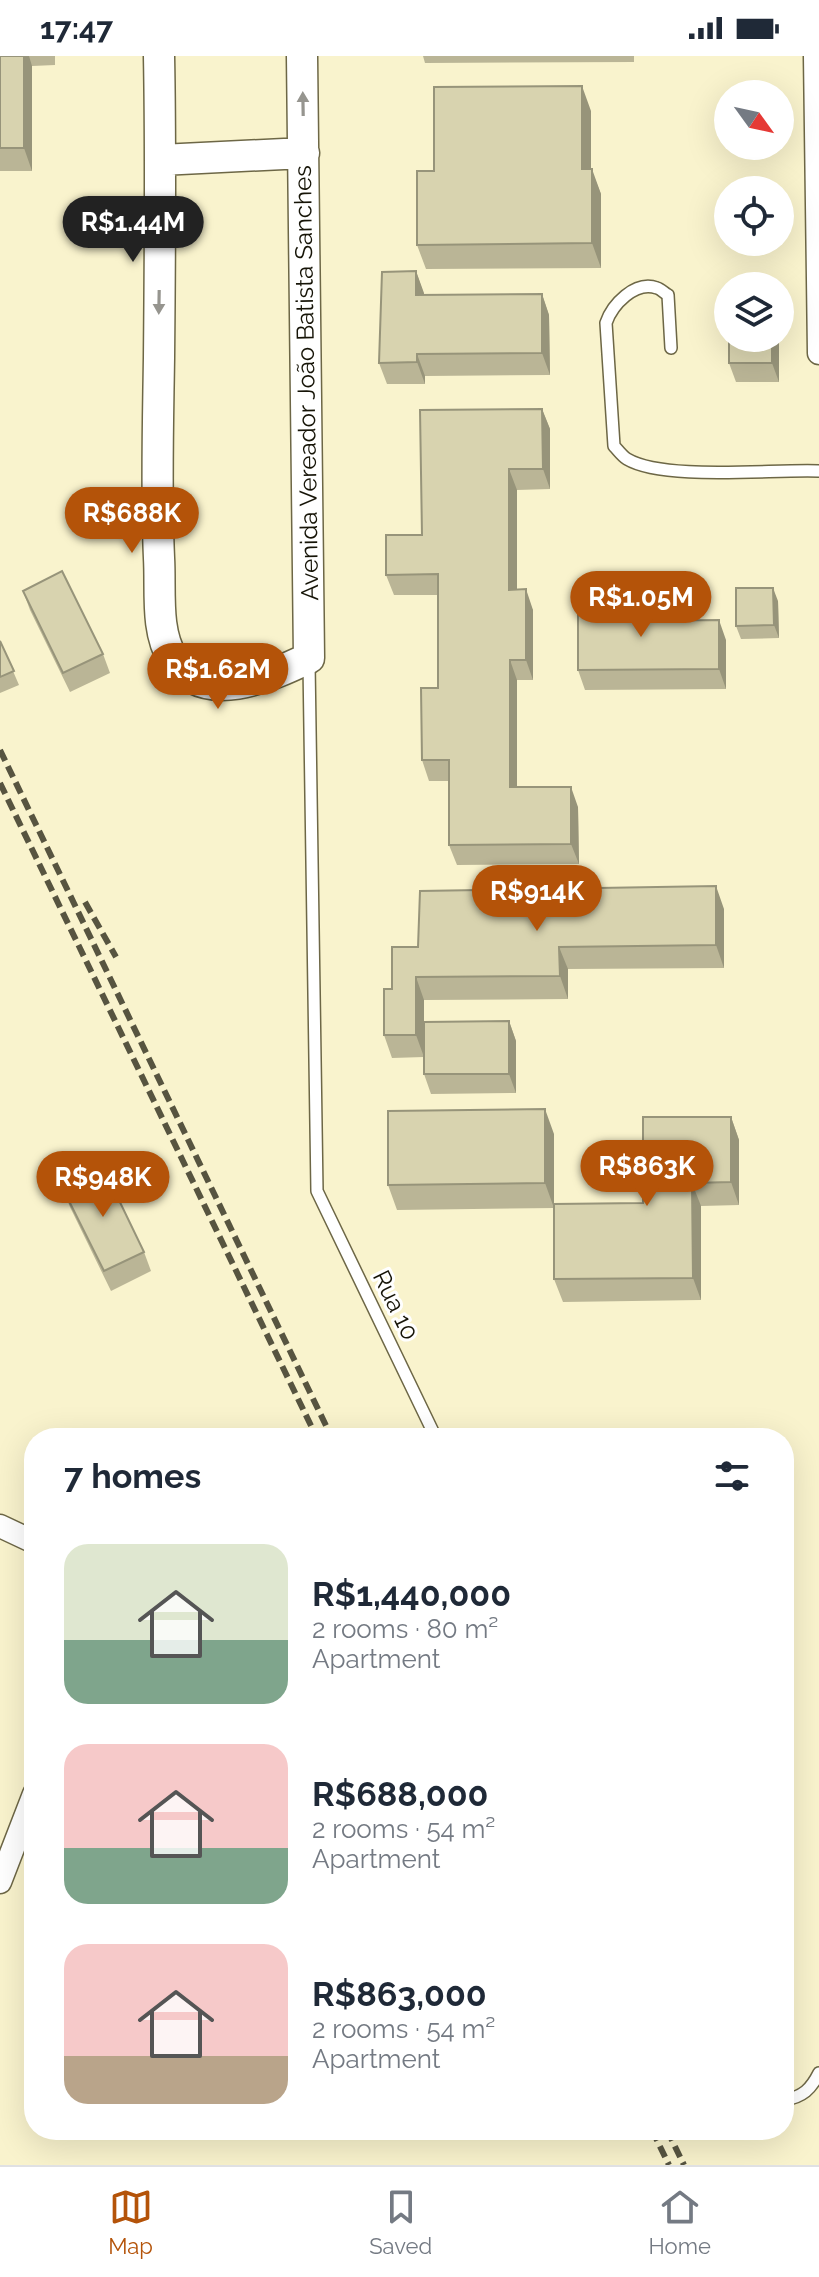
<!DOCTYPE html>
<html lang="en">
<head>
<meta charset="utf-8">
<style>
  :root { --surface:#fff; --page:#f6f6f7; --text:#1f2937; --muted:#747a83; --line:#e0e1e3; --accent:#b45309 }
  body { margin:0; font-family:Raleway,sans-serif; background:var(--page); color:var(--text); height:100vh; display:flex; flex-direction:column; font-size:30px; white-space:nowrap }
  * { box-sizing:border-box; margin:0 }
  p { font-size:26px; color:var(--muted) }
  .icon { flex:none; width:44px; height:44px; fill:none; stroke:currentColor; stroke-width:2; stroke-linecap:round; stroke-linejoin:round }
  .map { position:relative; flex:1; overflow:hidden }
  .side { position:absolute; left:24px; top:1372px; width:770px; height:712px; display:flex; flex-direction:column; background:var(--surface); border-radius:32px; box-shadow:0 8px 32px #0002 }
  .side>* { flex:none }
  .needle { width:52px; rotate:123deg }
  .tools { position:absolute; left:714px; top:24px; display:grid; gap:16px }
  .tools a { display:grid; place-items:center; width:80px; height:80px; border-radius:50%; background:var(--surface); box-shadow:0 8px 32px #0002; font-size:40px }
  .price { position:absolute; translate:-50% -68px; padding:0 18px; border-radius:28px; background:var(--accent); color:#fff; font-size:26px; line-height:52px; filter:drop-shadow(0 2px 4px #0008) }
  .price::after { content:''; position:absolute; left:50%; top:48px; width:24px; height:18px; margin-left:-12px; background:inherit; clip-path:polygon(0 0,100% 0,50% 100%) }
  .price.selected { background:#222; color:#fff }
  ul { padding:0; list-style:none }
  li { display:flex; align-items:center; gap:24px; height:200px; padding:0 40px }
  li span { display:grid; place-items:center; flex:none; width:224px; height:160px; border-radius:24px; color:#555 }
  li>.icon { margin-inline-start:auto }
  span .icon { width:96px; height:96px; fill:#fffc; stroke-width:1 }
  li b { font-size:34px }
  h2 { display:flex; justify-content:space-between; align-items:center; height:96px; padding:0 40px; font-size:34px }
  .status { display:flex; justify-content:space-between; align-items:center; height:56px; padding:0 40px; background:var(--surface); direction:ltr }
  .status svg { height:22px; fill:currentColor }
  .menu { display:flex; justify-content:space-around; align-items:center; height:112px; border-top:2px solid var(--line); background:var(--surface); font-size:22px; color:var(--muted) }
  .menu a { display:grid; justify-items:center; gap:4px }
  .menu .selected { color:var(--accent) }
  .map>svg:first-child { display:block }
</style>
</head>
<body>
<div class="status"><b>17:47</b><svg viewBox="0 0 49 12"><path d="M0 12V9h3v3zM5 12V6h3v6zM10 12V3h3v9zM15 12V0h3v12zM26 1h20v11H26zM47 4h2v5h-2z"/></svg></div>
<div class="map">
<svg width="819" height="2109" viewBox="0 0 819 2109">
  <rect width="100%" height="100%" fill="#f9f3cd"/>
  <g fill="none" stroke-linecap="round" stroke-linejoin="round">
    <defs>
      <path id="lane" d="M671 292 668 239C664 237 661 233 657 232 635 224 612 249 606 267L614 390C618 394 622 400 627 403 664 425 772 413 819 415
        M309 607 317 1135 436 1382
        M784 2044C803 2041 811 2033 819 2017"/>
      <path id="street" d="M815 0 819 297
        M0 1470 34 1486
        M0 1826 34 1738"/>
      <path id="secondary" d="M159 0C161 101 160 202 159 302 158 369 156 436 159 502 161 534 155 575 173 603 204 651 269 621 309 602L302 0
        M161 104 304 97"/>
    </defs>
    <use href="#lane" stroke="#6d6746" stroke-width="14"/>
    <use href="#street" stroke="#6d6746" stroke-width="25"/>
    <use href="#secondary" stroke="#6d6746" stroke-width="33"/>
    <use href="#lane" stroke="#fff" stroke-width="11"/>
    <use href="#street" stroke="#fff" stroke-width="22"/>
    <use href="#secondary" stroke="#fff" stroke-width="30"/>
    <path stroke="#575440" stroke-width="6" stroke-dasharray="12 6" stroke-linecap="butt" d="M0 694 332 1382
      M0 727 317 1382
      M85 846 116 901
      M652 2074 669 2109
      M667 2074 684 2109"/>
  </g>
  <path fill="#bab596" d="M0 0H55V9L32 10V115H0Z
    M423 0H634V6L425 7Z
    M591 55V113L601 138V212L426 213 417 189Z
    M416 215 424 239 542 238 549 259 550 319 425 320V328H387L379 307Z
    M729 282H779V326H736L729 307Z
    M542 353 550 373V433L517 434V533L533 554V624H517V731L578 751 579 808 457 809 449 789V725H429L422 704 438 632V539H394L386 519 422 479Z
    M23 535 103 598 110 617 70 636 30 554Z
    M778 545 779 582 741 583 736 570Z
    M638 559V565L726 584V633L585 634 578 614Z
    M0 585 19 629 0 637Z
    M724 853V912L568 913V943L424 944V966L509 965 516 985V1037L431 1038 424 1018V1001L392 1002 384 979 392 933 418 891Z
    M731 1061 739 1084V1149L701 1150V1244L563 1246 554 1223 643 1147Z
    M554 1078V1152L397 1154 388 1129Z
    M62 1131 144 1196 151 1215 111 1235 70 1151Z"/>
  <path fill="#97947a" d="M24 0H29L32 10V115L24 92Z
    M582 30 591 55V138L582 113Z
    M592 113 601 138V212L592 187Z
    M416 215 424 237 423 260 416 239Z
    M542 238 549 259 550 319 542 297Z
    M772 282H779V326L772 307Z
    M417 298 425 320V328L417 306Z
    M542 353 550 373V433L543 413Z
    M509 413 517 434V554L509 534Z
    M773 532 778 545 779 582 774 569Z
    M526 533 533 554V624L526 604Z
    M631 540 638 559V584L631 565Z
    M719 564 726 584V633L719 613Z
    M510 604 517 624V752L510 731Z
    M571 731 578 751 579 808 571 788Z
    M716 830 724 853V912L716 889Z
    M559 891 568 913V943L560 920Z
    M416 921 424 944V1001L416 979Z
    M509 965 516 985V1037L509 1018Z
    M545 1053 554 1078V1152L545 1127Z
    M731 1061 739 1084V1149L731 1126Z
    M692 1127 701 1150V1244L693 1222Z"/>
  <path fill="#d8d3af" stroke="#97947a" stroke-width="2" d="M0 0H24V92H0Z
    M582 30V113H592V187L417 189V115H434V31Z
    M416 215V239L542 238V297L417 298V306L379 307 382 216Z
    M729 282H772V307H729Z
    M542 353 543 413H509V534L526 533V604H510V731H571V788L449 789V704H422L421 632H438V518L386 519V479H422L420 354Z
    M62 515 103 598 63 617 23 535Z
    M736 532H773L774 569 736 570Z
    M578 540H631V565L719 564V613L578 614Z
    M0 585 14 615 0 621Z
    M716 830V889L559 891 560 920 416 921V979H384V933H392V891H418L420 835Z
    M509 965V1018H424V966Z
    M545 1053V1127L388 1129V1055Z
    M643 1061H731V1126L692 1127 693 1222 554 1223V1148L643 1147Z
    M103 1111 144 1196 104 1215 62 1131Z"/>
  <defs><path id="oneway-solid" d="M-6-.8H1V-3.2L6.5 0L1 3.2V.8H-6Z" transform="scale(2)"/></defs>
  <g fill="#96958f">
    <use href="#oneway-solid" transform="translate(303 48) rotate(-91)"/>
    <use href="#oneway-solid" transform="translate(159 246) rotate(91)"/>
  </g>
  <g text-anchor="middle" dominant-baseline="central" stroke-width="6" stroke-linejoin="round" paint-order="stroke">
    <g font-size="24" fill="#161407" stroke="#fff">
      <text transform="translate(306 327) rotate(-91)">Avenida Vereador João Batista Sanches</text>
      <text transform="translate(396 1249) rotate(64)">Rua 10</text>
    </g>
  </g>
</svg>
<div class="tools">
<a><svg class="needle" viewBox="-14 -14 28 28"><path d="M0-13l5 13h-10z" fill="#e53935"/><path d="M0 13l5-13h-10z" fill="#747a83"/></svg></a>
<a><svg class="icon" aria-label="locate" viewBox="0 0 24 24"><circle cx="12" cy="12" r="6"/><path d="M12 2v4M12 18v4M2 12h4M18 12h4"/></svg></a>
<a><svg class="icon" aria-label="layers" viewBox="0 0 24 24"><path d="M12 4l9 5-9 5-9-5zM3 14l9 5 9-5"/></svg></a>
</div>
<b class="price selected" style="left:133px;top:208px">R$1.44M</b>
<b class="price" style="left:132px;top:499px">R$688K</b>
<b class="price" style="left:641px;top:583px">R$1.05M</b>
<b class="price" style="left:218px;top:655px">R$1.62M</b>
<b class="price" style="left:537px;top:877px">R$914K</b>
<b class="price" style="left:647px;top:1152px">R$863K</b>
<b class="price" style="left:103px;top:1163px">R$948K</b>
<section class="side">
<h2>7 homes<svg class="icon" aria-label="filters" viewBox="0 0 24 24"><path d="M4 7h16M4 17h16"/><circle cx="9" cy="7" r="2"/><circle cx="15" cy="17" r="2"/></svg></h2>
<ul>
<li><span style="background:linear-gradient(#dfe7d0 60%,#7fa58c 0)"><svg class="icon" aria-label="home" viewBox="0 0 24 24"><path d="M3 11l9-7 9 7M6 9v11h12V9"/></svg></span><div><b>R$1,440,000</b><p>2 rooms · 80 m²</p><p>Apartment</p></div></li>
<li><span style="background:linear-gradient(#f6c9c9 65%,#7fa58c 0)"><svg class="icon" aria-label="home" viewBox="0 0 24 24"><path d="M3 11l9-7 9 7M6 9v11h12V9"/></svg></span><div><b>R$688,000</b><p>2 rooms · 54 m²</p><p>Apartment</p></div></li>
<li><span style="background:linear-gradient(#f6c9c9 70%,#b9a48a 0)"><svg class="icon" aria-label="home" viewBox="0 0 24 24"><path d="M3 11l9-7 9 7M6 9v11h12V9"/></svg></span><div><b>R$863,000</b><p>2 rooms · 54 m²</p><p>Apartment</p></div></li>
</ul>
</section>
</div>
<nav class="menu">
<a class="selected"><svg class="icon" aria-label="map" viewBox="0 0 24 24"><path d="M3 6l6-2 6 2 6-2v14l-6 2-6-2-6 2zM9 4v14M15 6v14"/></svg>Map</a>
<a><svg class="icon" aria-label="saved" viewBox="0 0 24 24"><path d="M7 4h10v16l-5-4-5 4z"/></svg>Saved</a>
<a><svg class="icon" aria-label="home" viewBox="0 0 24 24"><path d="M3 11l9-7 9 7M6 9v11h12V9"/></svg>Home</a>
</nav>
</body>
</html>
